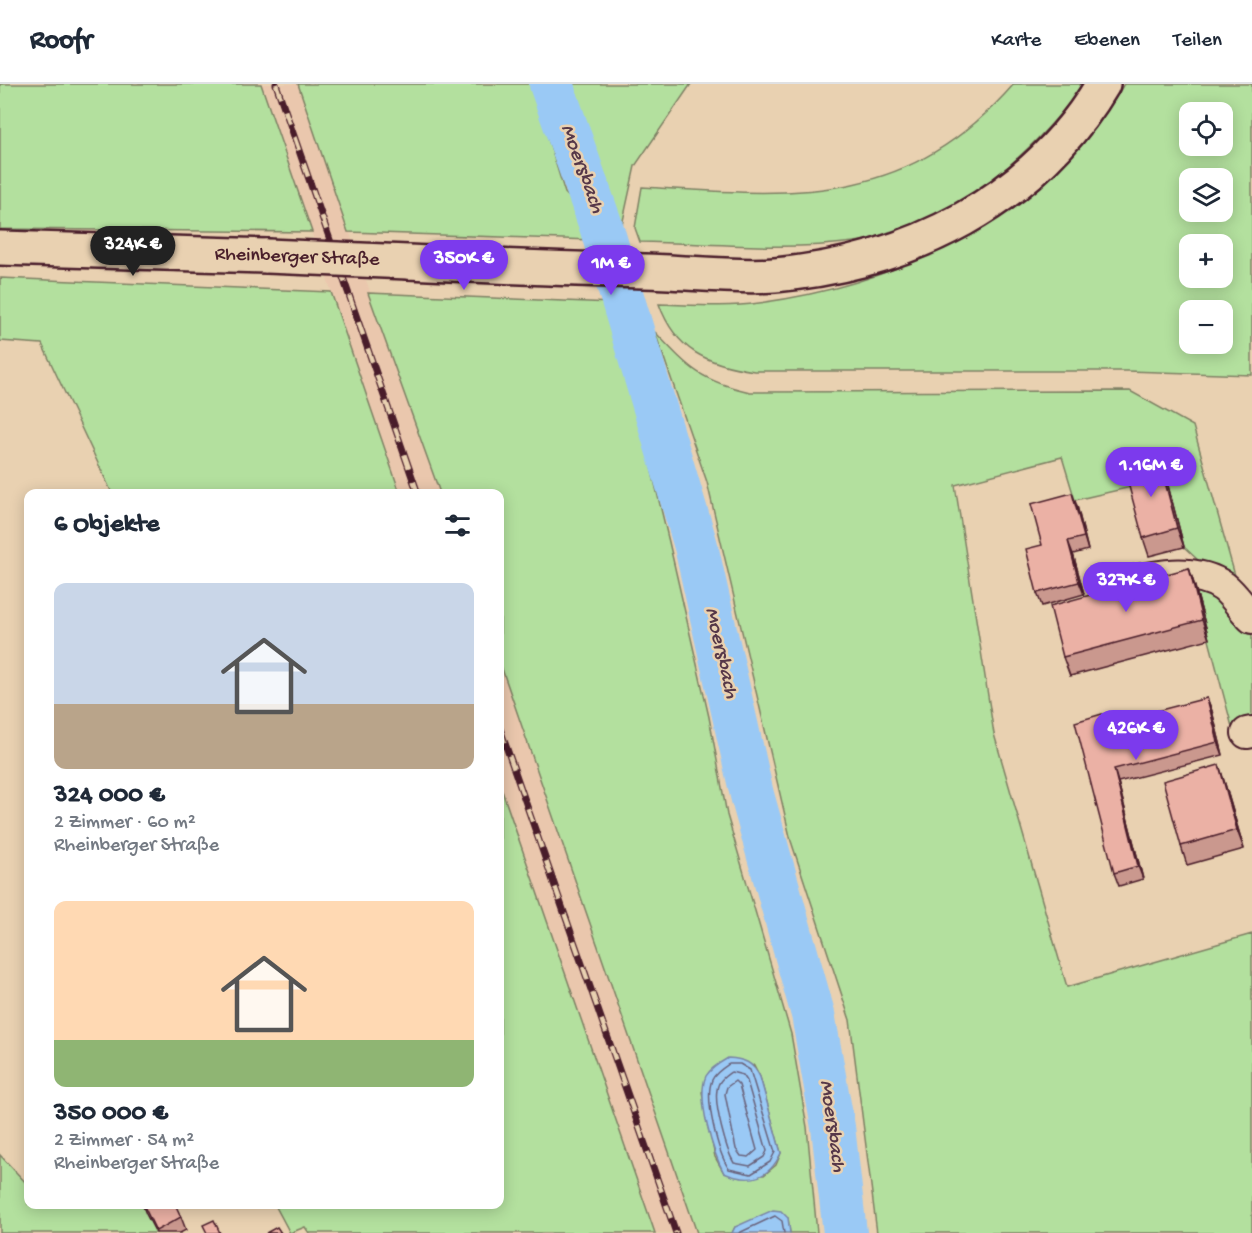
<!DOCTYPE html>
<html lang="de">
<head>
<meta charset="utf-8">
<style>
  :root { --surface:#fff; --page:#f2f2f3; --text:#1f2937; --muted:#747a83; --line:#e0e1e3; --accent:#7c3aed }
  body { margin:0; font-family:"Gochi Hand",sans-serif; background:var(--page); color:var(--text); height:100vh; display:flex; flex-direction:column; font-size:22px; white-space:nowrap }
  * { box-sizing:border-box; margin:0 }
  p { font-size:20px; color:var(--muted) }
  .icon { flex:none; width:33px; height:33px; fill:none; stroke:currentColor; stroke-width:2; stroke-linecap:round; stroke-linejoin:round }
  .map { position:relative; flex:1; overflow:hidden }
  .sheet { position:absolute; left:24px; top:405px; width:480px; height:720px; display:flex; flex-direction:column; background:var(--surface); border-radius:12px; box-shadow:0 3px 15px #0003 }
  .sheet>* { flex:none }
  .buttons { position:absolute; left:1179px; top:18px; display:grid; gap:12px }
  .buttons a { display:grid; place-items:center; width:54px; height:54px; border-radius:12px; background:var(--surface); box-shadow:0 3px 15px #0003; font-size:30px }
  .price { position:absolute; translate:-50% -51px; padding:0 14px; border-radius:21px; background:var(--accent); color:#fff; font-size:20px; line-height:39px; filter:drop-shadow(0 2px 3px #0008) }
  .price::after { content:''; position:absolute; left:50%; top:36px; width:18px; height:14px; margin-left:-9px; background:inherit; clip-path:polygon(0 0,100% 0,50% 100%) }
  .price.on { background:#222; color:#fff }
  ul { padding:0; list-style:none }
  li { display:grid; align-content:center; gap:12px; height:318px; padding:0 30px }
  li span { display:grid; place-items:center; height:186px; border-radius:12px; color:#555 }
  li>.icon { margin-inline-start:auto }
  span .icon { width:108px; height:108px; fill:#fffc; stroke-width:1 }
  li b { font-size:26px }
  h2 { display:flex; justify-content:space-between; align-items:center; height:72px; padding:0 30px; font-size:26px }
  header { display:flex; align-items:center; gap:36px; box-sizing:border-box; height:84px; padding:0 30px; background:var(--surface); border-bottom:2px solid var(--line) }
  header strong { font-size:28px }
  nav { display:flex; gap:33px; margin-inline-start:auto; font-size:21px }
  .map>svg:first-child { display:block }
</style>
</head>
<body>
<header>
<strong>Roofr</strong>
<nav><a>Karte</a><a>Ebenen</a><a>Teilen</a></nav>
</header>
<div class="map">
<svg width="1252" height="1149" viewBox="0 0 1252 1149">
  <rect width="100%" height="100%" fill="#e9d1b1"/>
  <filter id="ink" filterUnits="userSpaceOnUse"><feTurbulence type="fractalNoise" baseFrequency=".0167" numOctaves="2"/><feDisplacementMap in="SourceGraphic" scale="12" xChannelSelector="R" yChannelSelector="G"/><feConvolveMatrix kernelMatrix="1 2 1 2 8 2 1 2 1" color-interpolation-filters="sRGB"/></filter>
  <g filter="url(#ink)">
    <path fill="#eac7ad" d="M261 0H298L440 409H400Z
      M500 579 632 956 697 1149H655L594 978 500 701Z"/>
    <path fill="#b3e09e" stroke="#7e8064" stroke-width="1.5" fill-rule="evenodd" d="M0 0H261L312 148 0 145Z
      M298 0H531L565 109 584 129 593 156 348 148Z
      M569 0H691L635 82 621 146Z
      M1014 0H1084C1034 67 971 125 889 148 878 152 866 157 854 158 784 167 710 159 640 158L635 144 642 103C793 112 905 125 1014 0Z
      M1124 0H1252V291L1127 287H754C707 280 676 267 659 220 692 221 726 224 759 219 901 200 1051 129 1124 0ZM1190 28H1222V62H1190ZM1190 94H1222V128H1190ZM1190 160H1222V194H1190ZM1190 226H1222V260H1190Z
      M0 194 331 208 400 409H112L42 260 0 257Z
      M368 209 613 219 617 229 614 248 633 309 669 458 709 633 727 731 791 950 807 1043 817 1149H790L788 1134 735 1143 732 1149H697L500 579V410L440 409ZM754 981 760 993 781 1069 776 1081 764 1091 724 1089 715 1073 702 1008Z
      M655 248C689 284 700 297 750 308L1130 307 1193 342 1241 513 1219 487 1199 477 1184 463 1131 403 1075 416 1062 373 955 401 994 650 1067 903 1252 850V1149H877L850 936 791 757 707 398Z
      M1195 503 1230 523 1252 549V639L1232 643Z
      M500 701 655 1149H309L305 1143 290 1149 275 1121 500 1120Z
      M0 1071 28 1101V1120L164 1121 156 1149H0Z"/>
    <path fill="#9ac9f5" stroke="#7a85a4" stroke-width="1.5" d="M728 974C744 975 753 978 760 993L781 1069C769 1095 750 1100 724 1089 713 1069 696 1014 706 992 710 985 721 978 728 974Z
      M773 1126 781 1127 788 1134 790 1149H732L735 1143Z"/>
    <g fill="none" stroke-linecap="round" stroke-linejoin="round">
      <path stroke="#6a637c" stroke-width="1.5" d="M729 980H740L750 986 775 1068 770 1078 751 1090 729 1085C718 1069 704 1015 712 996 715 989 723 984 729 980Z
        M731 988 743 991 747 997 767 1067 764 1073 750 1082 734 1079C726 1066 714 1021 717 1006 718 997 724 993 731 988Z
        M735 997 739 1001 757 1066 749 1073 741 1072 736 1065 725 1010 727 1003Z
        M739 1149 775 1132 782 1137 784 1149"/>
      <path stroke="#9ac9f5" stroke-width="44" d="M551 0 601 142 696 462 752 711 813 930 833 1043 845 1149"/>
      <defs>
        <path id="minor" d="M1108 504C1142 494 1192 480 1224 503 1234 511 1243 525 1252 534
          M1247 649 1252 648"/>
        <path id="major" d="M0 164 267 172
          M408 178C487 182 565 185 644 187 687 188 733 194 775 191 909 179 1033 118 1103 0"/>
      </defs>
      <use href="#minor" stroke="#4a1f2b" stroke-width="34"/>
      <use href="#major" stroke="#4a1f2b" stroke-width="38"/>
      <use href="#minor" stroke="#e9d1b1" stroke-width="30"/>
      <use href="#major" stroke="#e9d1b1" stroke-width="33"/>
      <defs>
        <path id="rail" d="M276 0 418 410
          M500 645 676 1149"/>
      </defs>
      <use href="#rail" stroke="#4a1f2b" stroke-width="7"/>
      <use href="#rail" stroke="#e9d1b1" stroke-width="4.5" stroke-dasharray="14" stroke-linecap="butt"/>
      <defs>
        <path id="major-bridge" d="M267 172 408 178"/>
      </defs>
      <use href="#major-bridge" stroke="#4a1f2b" stroke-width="38" stroke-linecap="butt"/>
      <use href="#major-bridge" stroke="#e9d1b1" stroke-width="33"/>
    </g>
    <path fill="#ca988e" stroke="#4a1f2b" stroke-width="1.5" d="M1159 375 1166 394 1184 463 1149 472 1143 454Z
      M1077 422 1088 466 1073 470 1084 510 1042 522 1037 509 1042 461Z
      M1189 484 1195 503 1209 555 1070 592 1063 573Z
      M1207 614 1212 627 1223 671 1118 698 1143 795 1119 802 1114 789 1108 645 1147 635Z
      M1219 681 1225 700 1244 765 1187 781 1181 762Z
      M142 1120 181 1133 186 1146 180 1149H156L146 1130Z"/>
    <path fill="#a47c74" stroke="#4a1f2b" stroke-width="1.5" d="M1159 375 1166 394 1184 463 1177 444Z
      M1072 409 1077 422 1088 466 1084 453Z
      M1068 457 1073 470 1084 510 1079 498Z
      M1189 484 1195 503 1209 555 1202 536Z
      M1207 614 1212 627 1223 671 1218 658Z
      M1219 681 1225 700 1244 765 1237 746Z
      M1114 685 1118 698 1143 795 1138 782Z"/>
    <path fill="#ebb1a5" stroke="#4a1f2b" stroke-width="1.5" d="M1159 375 1177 444 1143 454 1124 384Z
      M1072 409 1084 453 1068 457 1079 498 1037 509 1026 465 1042 461 1031 420Z
      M1189 484 1202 536 1063 573 1050 522Z
      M1207 614 1218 658 1114 685 1138 782 1114 789 1075 638 1102 630 1106 645 1147 635 1145 630Z
      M1219 681 1237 746 1181 762 1163 697Z
      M143 1120H175L181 1133 156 1147Z
      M214 1136 220 1149H207L203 1141Z
      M277 1143 281 1149H266Z"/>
  </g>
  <g text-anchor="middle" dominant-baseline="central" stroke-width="5" stroke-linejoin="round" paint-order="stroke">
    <g font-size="20" fill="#4a1f2b" stroke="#e9d1b1">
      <text transform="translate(297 174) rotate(2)">Rheinberger Straße</text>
    </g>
    <g font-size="21" font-style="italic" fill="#563849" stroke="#e9d1b1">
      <text transform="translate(581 85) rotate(70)">Moersbach</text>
      <text transform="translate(720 569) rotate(77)">Moersbach</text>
      <text transform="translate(831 1042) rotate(82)">Moersbach</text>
    </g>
  </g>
</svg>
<div class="buttons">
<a><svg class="icon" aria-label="locate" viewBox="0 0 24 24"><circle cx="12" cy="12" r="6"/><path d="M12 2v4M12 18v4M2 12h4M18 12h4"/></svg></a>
<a><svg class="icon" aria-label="layers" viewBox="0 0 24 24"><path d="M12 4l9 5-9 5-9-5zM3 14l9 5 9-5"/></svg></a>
<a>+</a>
<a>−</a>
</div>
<b class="price on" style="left:133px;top:193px">324K €</b>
<b class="price" style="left:464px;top:207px">350K €</b>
<b class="price" style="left:611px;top:212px">1M €</b>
<b class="price" style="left:1151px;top:414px">1.16M €</b>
<b class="price" style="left:1126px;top:529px">327K €</b>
<b class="price" style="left:1136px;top:677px">426K €</b>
<section class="sheet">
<h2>6 Objekte<svg class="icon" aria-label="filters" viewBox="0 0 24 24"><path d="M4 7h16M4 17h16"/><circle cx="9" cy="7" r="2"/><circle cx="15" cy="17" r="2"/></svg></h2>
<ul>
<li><span style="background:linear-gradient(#c9d6e8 65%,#b9a48a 0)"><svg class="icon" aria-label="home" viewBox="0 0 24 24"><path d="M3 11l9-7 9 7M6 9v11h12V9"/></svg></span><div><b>324 000 €</b><p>2 Zimmer · 60 m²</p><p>Rheinberger Straße</p></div></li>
<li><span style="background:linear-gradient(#ffd9b3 75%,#8fb573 0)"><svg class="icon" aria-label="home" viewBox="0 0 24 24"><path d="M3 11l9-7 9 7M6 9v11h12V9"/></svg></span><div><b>350 000 €</b><p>2 Zimmer · 54 m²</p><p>Rheinberger Straße</p></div></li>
</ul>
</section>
</div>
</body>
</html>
